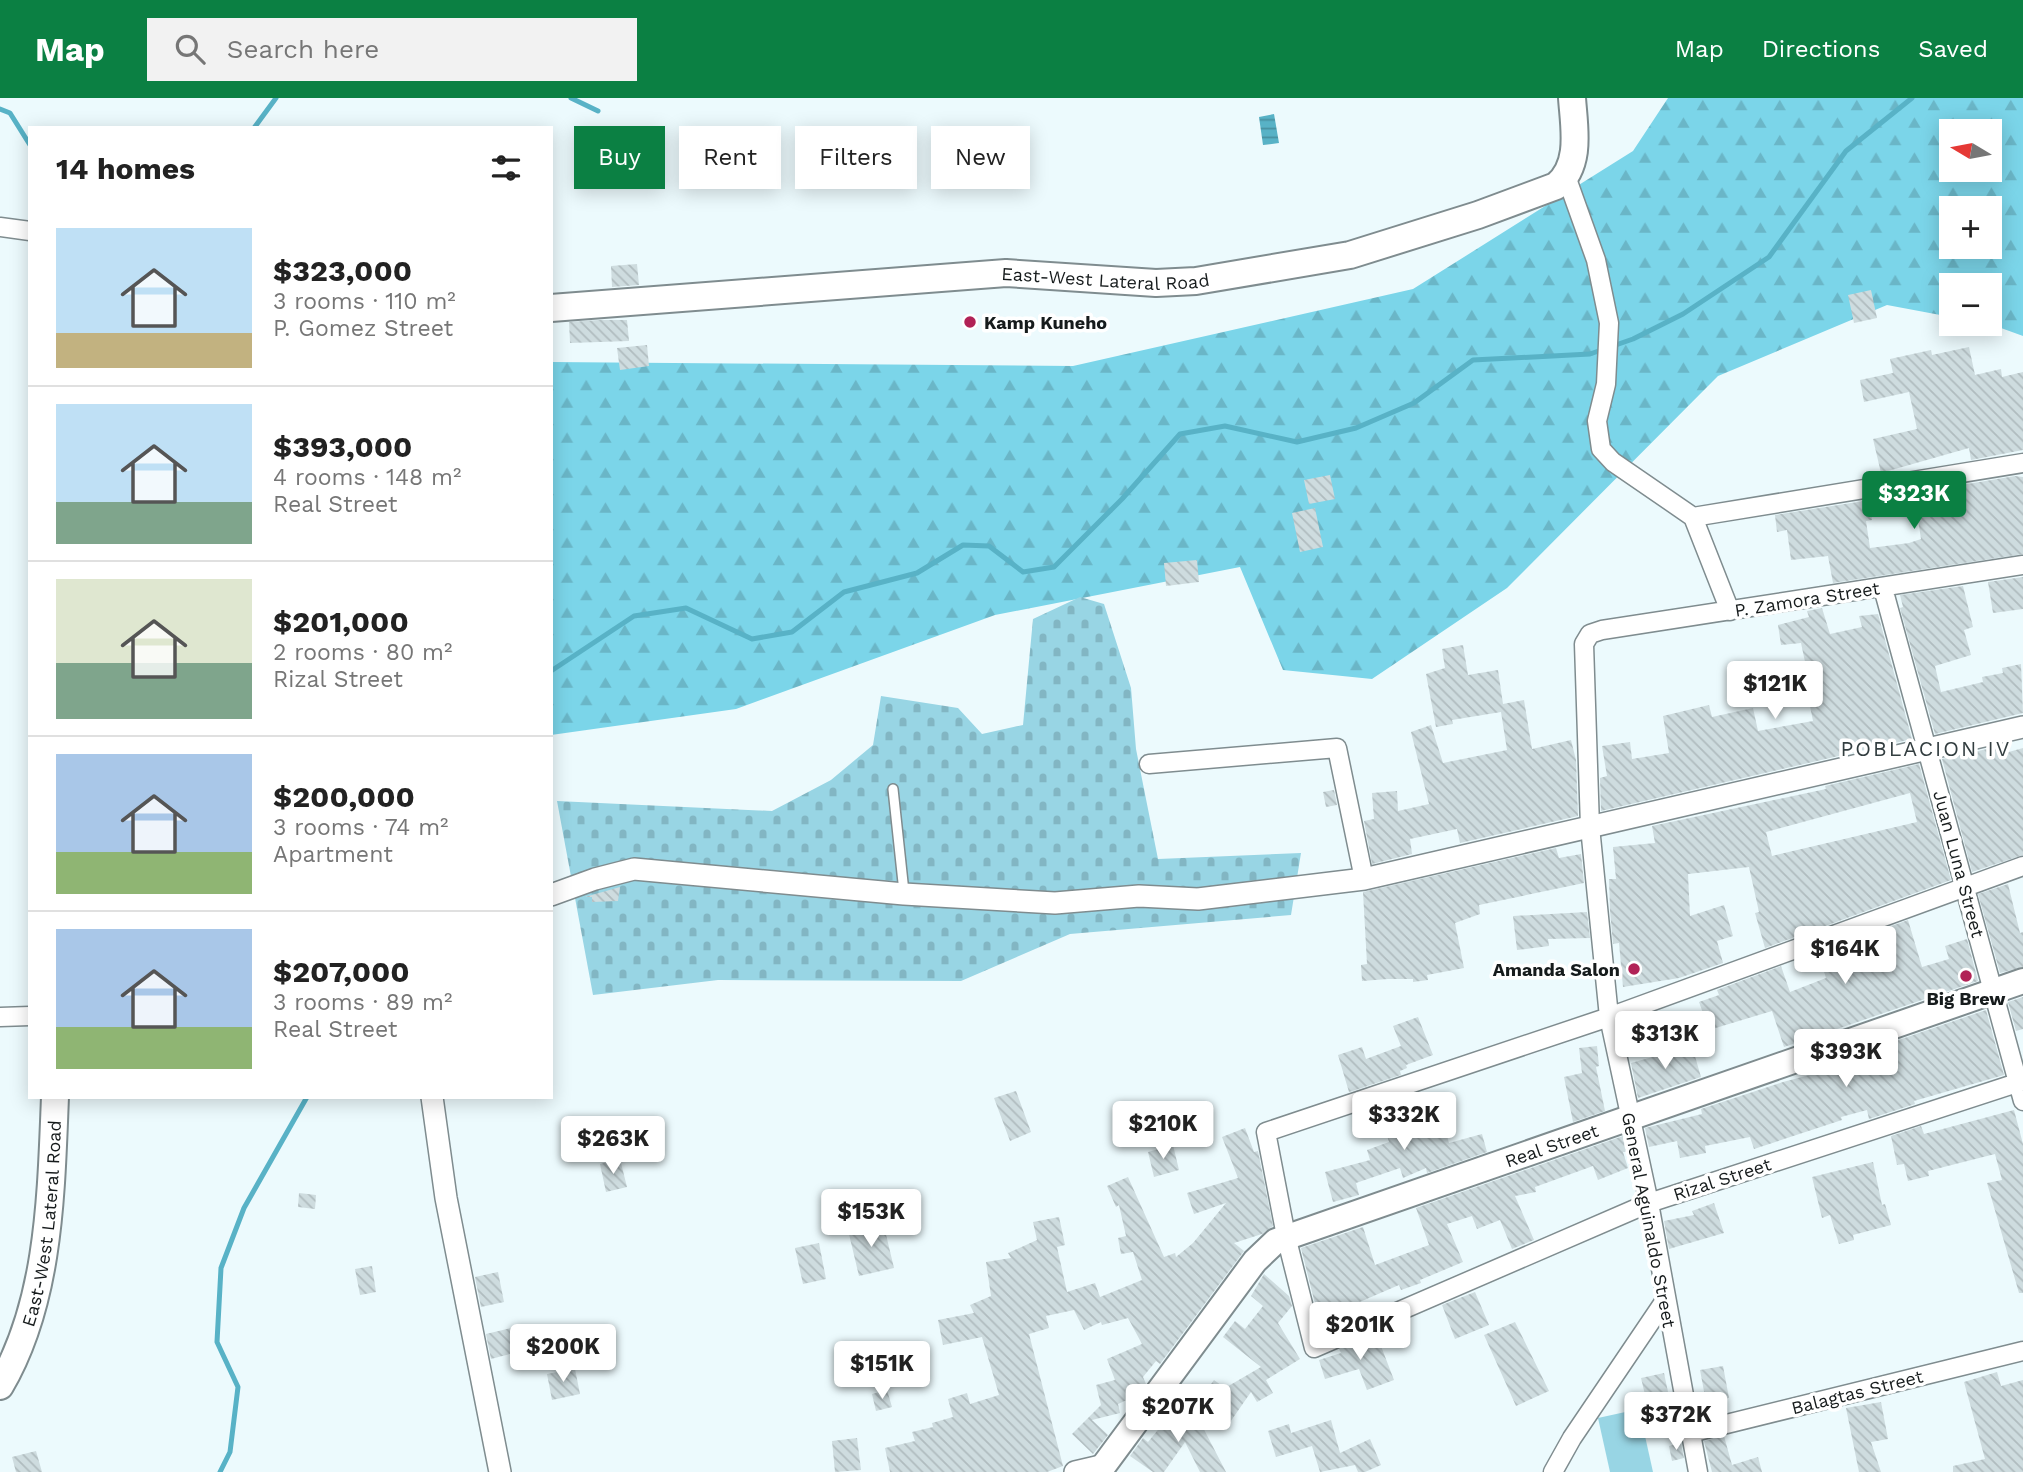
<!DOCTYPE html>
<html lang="en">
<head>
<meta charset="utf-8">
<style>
  :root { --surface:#fff; --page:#f2f2f2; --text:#222; --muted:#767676; --line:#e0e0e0; --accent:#0b8043 }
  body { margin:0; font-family:"Work Sans",sans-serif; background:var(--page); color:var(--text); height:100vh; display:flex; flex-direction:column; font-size:26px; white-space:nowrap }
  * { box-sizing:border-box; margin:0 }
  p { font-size:23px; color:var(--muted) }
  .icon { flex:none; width:38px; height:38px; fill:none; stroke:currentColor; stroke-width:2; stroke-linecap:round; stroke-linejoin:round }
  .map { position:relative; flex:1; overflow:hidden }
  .side { position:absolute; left:28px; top:28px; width:525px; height:973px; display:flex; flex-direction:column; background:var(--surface); border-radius:0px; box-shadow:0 4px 18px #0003 }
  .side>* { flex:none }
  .guide { position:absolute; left:574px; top:28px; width:665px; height:63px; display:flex; gap:14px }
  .needle { width:46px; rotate:280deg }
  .tools { position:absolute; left:1939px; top:21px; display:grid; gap:14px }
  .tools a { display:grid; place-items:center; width:63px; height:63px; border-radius:0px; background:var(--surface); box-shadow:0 4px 18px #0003; font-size:35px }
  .price { position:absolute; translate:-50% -60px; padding:0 16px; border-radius:7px; background:#fff; color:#222; font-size:23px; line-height:46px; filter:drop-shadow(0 2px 4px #0008) }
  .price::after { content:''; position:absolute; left:50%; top:42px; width:21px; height:16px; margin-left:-10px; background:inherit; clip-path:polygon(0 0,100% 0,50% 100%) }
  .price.on { background:var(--accent); color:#fff }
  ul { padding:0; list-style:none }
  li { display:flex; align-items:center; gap:21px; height:175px; padding:0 28px }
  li+li { border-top:2px solid var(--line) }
  li span { display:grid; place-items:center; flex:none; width:196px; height:140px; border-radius:0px; color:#555 }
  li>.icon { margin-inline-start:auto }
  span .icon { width:84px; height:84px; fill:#fffc; stroke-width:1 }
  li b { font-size:30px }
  h2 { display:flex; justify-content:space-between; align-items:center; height:84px; padding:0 28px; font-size:30px }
  .chip { padding:0 24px; border-radius:0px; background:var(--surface); box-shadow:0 4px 18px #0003; font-size:24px; line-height:63px }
  .chip.on { background:var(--accent); color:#fff }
  header { display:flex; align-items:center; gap:42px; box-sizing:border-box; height:98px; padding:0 35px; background:var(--accent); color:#fff }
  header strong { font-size:33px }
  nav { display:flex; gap:38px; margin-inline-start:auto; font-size:24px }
  .search { width:490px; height:63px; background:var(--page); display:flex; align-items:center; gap:18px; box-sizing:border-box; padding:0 24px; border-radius:0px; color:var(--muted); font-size:26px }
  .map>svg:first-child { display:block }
</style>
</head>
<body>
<header>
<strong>Map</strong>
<div class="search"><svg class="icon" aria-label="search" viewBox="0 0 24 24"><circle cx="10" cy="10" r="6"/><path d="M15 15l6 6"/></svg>Search here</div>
<nav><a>Map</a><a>Directions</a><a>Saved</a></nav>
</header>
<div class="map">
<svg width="2023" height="1374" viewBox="0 0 2023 1374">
  <defs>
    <pattern id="forest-firs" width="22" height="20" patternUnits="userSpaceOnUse" patternTransform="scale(1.75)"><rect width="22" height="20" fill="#7bd5e9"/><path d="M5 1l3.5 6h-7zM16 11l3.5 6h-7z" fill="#6ab6c7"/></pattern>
    <pattern id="cemetery-stones" width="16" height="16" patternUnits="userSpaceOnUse" patternTransform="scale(1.75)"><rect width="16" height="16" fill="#98d5e4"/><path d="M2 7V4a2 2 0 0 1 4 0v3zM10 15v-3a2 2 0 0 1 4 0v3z" fill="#82b6c3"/></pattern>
    <pattern id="water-rules" width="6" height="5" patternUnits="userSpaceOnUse" patternTransform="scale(1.75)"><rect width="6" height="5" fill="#58b2c6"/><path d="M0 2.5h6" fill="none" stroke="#4890a0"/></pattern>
    <pattern id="building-back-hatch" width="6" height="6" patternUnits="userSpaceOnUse" patternTransform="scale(1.75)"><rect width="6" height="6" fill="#cedcdf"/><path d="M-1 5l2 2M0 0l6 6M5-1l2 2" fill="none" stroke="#b0bcbf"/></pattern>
  </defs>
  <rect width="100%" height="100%" fill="#ecfafd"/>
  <path fill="url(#forest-firs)" fill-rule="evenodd" d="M1668 0H2023V238L1990 226V187H1951V219L1887 207 1718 278 1507 490 1372 581 1283 572 1240 469 995 517 736 611 551 637V264L1073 268 1413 191 1633 53ZM1951 33H1990V72H1951ZM1951 110H1990V149H1951Z"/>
  <path fill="url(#cemetery-stones)" d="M1080 499 1104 506 1131 590 1136 651 1158 761 1301 755 1291 817 1070 836 961 883 718 882 593 897 557 703 772 713 831 682 873 647 881 598 958 610 982 636 1023 627 1033 521Z"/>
  <path fill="#98d5e4" d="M1639 1311 1653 1374H1610L1598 1320Z"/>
  <path fill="url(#water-rules)" d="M1274 16 1279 45 1263 47 1259 19Z"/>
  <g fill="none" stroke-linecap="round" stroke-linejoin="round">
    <path stroke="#58b2c6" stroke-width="5" d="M571 0 598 13
      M0 11 10 15 30 47
      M254 30 276 0
      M551 573 634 518 686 510 752 541 792 534 844 494 917 475 963 447 989 448 1023 474 1054 469 1122 401 1180 336 1225 328 1297 344 1356 330 1414 305 1473 262 1590 256 1633 241 1683 216 1769 159 1846 53 1912 0
      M220 1374 230 1354 238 1289 217 1244 221 1170 244 1110 307 999"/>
  </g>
  <path fill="url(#building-back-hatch)" fill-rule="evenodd" d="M637 166 639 187 612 189 611 168Z
    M1871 192 1877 220 1854 225 1848 197Z
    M599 222H627L629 243 570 245 569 224Z
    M647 247 649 268 620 272 617 250Z
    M1969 249 1975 277 2001 271 2002 279 2023 274V352L1971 362 1969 350 1881 375 1873 341 1917 331 1909 294 1864 304 1860 282 1893 275 1890 261 1931 252 1932 257Z
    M1330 377 1335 401 1309 406 1304 382Z
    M2015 378 2023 379V456L1833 485 1828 458 1791 462 1787 432 1777 434 1775 417 1870 402 1872 422 1866 423 1870 450 1909 445 1921 441 1914 395Z
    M1315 410 1323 449 1300 454 1292 415Z
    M1197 462 1199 484 1166 488 1164 465Z
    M2023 479V511L1993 515 1988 484Z
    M1963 488 1973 529 1964 532 1971 557 1935 568 1941 594 1983 584 1982 579 2003 575 2002 570 2021 566 2023 615 1935 636 1900 510 1903 509 1900 497Z
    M1822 510 1830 536 1862 529 1859 518 1878 516 1912 641 1601 713 1600 680 1607 678 1602 648 1630 644 1632 661 1669 655 1663 618 1709 607 1712 619 1753 610 1758 633 1813 623 1807 593 1811 592 1801 545 1781 547 1778 527 1809 519 1807 513Z
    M1463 547 1468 577 1498 572 1503 606 1524 602 1532 651 1571 642 1576 662 1578 718 1460 745 1457 731 1410 741 1412 756 1372 766 1364 723 1374 721 1372 695 1397 693 1398 713 1429 706 1411 634 1431 627 1443 665 1507 652 1501 614 1452 622 1453 626 1436 629 1426 576 1445 570 1442 551Z
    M1996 649 1998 657 2023 650V757L1972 774 1942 661Z
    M1919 666 1951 782 1765 850 1755 815 1759 814 1749 769 1688 776 1690 818 1724 807 1733 838 1717 843 1723 865 1679 880 1623 889 1619 845 1613 846 1610 813 1609 781H1616L1613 749 1655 745 1652 728 1826 691 1825 688ZM1910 695 1917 724 1772 758 1766 734Z
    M1334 692 1337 707 1326 709 1323 694Z
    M1556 750 1559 760 1581 756 1584 785 1479 807 1480 816 1455 825 1464 870 1427 877 1428 882 1413 884V881H1388L1362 883 1361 867 1367 866 1363 794Z
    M2008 786 2020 835 2023 834V869L2000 875 1978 796Z
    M620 789 618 803 592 804V799H585Z
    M1587 814 1590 840 1548 841 1549 848 1517 852 1513 818Z
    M1908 822 1922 869 1949 861 1945 848 1967 841 1978 883 1784 949 1772 913 1709 932 1699 904 1719 897 1717 892 1781 868 1790 894 1826 880 1818 855Z
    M2023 899V931L2016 933 2008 904Z
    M1986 912 2004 977 1914 1003 1915 1006 1869 1021 1867 1012 1841 1019 1842 1022 1754 1051 1750 1039 1705 1048 1706 1055 1680 1060 1677 1043 1649 1049 1645 1030 1702 1016 1701 1011 1783 984 1851 966 1849 959Z
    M1418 919 1433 957 1406 967 1407 970 1400 973 1401 977 1349 994 1338 957 1362 949 1366 961 1401 948 1393 928Z
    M1597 948 1599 968 1596 969 1605 1013 1573 1024 1564 979 1582 975 1579 950Z
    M1692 948 1701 979 1638 1000 1631 965Z
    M1016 993 1031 1034 1010 1043 994 1000Z
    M1404 1000 1413 1033 1443 1024 1449 1045 1482 1036 1487 1054 1427 1075 1426 1070 1403 1080 1400 1070 1356 1085 1359 1097 1333 1104 1325 1074 1370 1062 1367 1052 1389 1044 1378 1009Z
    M2014 1012 2023 1046V1195H2019L1987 1085 2002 1082 1995 1056 1928 1073 1929 1078 1908 1083 1904 1066 1897 1067 1891 1038 1921 1028 1924 1036Z
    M1245 1030 1254 1054 1258 1053 1273 1128 1262 1136 1234 1145 1244 1153 1160 1266 1156 1263 1143 1279 1146 1286 1138 1297 1118 1306 1120 1315 1092 1322 1108 1337 1093 1356 1072 1336 1101 1307 1096 1287 1115 1282 1107 1261 1142 1246 1128 1220 1102 1227 1101 1224 1084 1232 1074 1212 1046 1218 1049 1230 1029 1236 1063 1368 1047 1374H890L885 1350 915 1343 912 1334 933 1329 932 1325 953 1319 948 1301 967 1295 970 1306 999 1297 982 1239 943 1247 938 1222 974 1215 970 1207 991 1198 986 1164 1011 1160 1008 1155 1037 1142 1033 1124 1059 1119 1065 1147 1057 1149 1067 1194 1095 1185 1100 1199 1142 1182 1133 1154 1121 1156 1118 1140 1126 1138 1119 1107 1116 1109 1107 1088 1128 1079 1164 1159 1175 1155 1176 1159 1193 1145 1226 1105 1194 1116 1187 1095 1238 1080 1222 1039Z
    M1623 1038 1626 1054H1623L1628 1070 1598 1082 1593 1068 1535 1089 1536 1094 1515 1098 1534 1142 1512 1151 1500 1122 1477 1131 1472 1118 1447 1126 1463 1164 1420 1182 1421 1185 1401 1192 1399 1187 1355 1206 1362 1217 1328 1231 1314 1202 1301 1150 1363 1129 1375 1167 1429 1147 1416 1110Z
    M1173 1047 1179 1072 1154 1079 1148 1054Z
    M620 1061 627 1089 606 1094 600 1066Z
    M1873 1064 1882 1107 1885 1106 1891 1127 1853 1137 1854 1142 1839 1146 1830 1117 1822 1120 1812 1079Z
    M299 1095 316 1097 315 1111 298 1109Z
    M1714 1105 1724 1135 1669 1151 1664 1123 1694 1117 1692 1113Z
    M883 1124 894 1170 859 1178 848 1132Z
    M819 1145 826 1181 803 1186 795 1150Z
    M372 1168 376 1194 360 1197 355 1171Z
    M498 1174 504 1204 481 1209 475 1179Z
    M1264 1176 1289 1198 1292 1208 1278 1225 1300 1261 1266 1282 1273 1295 1257 1304 1251 1294 1226 1330 1195 1308 1214 1282 1225 1290 1261 1269 1223 1239 1235 1223 1245 1231 1263 1208 1251 1198Z
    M1475 1194 1489 1227 1455 1241 1442 1207Z
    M1515 1224 1549 1293 1516 1308 1484 1237Z
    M515 1229 521 1253 491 1261 486 1236Z
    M1376 1235 1394 1282 1367 1292 1359 1271 1325 1281 1319 1262 1341 1255 1339 1251Z
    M1723 1268 1729 1300 1706 1304 1700 1272Z
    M575 1271 580 1296 552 1302 547 1276Z
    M1997 1274 2001 1288 2023 1282V1374H1953V1368L1985 1361 1964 1284Z
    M1664 1275 1672 1313 1650 1318 1641 1280Z
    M887 1292 892 1309 876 1313 872 1296Z
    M1881 1304 1888 1341 1871 1344 1881 1374H1859L1846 1310Z
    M1180 1305 1197 1318 1226 1374H1200L1185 1344 1164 1374H1153L1130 1358 1143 1340 1148 1344Z
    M1331 1322 1340 1355 1370 1341 1381 1367 1365 1374H1358L1355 1367 1320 1374 1312 1348 1276 1359 1268 1333 1289 1326 1291 1335Z
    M1724 1338 1732 1367 1758 1359 1762 1374H1712L1704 1343Z
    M857 1340 861 1372 835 1374 832 1343Z
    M1681 1345 1684 1360 1672 1363 1669 1348Z
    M36 1353 42 1374H16L12 1359Z"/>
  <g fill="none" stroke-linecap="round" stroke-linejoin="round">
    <defs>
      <path id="service" d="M893 691 904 794"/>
      <path id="minor" d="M1566 78 1596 162 1609 225 1606 286 1597 323 1601 351 1613 364 1693 419 1730 513
        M0 129 30 133
        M1693 419 2023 365
        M1883 490 2023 1003
        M1149 666 1337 650 1364 781
        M2023 768 1609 919 1266 1034 1286 1138 1314 1250 1649 1105 2023 983
        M0 919 30 918
        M1690 1335 2023 1253
        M1553 1374 1572 1340 1666 1201
        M1698 1374 1649 1105 1609 919 1590 729 1584 546 1590 536 1602 532 2023 467"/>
      <path id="tertiary" d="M551 797 595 781 634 771 904 796 1055 805 1139 798 1198 801 1364 781 2023 629
        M432 999 446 1100 500 1374
        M1075 1374 1105 1367"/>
      <g id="secondary">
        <path id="s1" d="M1099 1374 1255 1163 1276 1143 2023 883"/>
      </g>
      <g id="primary">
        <path id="s2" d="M551 210 1006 175 1156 185 1196 183 1350 157 1478 117 1556 88C1582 67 1574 29 1572 0"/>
        <path id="s3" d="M0 1288C50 1203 51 1095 55 999"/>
      </g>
    </defs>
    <use href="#service" stroke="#7f8c8f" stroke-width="12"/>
    <use href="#minor" stroke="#7f8c8f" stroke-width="21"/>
    <use href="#tertiary" stroke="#7f8c8f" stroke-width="24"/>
    <use href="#secondary" stroke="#7f8c8f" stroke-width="28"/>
    <use href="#primary" stroke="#7f8c8f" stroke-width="30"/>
    <use href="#service" stroke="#fff" stroke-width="9"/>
    <use href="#minor" stroke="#fff" stroke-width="18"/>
    <use href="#tertiary" stroke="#fff" stroke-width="21"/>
    <use href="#secondary" stroke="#fff" stroke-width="24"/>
    <use href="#primary" stroke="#fff" stroke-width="26"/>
  </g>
  <g fill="#b12256" stroke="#fff" stroke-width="2.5">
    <circle cx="970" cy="224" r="7"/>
    <circle cx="1634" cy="871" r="7"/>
    <circle cx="1966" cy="878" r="7"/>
  </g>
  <g text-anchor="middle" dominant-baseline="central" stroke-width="7" stroke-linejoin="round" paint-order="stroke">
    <g font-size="18" fill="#161b1c" stroke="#fff">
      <text stroke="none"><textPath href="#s2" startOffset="556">East-West Lateral Road</textPath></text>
      <text transform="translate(1807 501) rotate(-9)">P. Zamora Street</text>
      <text transform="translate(1959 766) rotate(75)">Juan Luna Street</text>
      <text stroke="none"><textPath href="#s1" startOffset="583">Real Street</textPath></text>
      <text transform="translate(1722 1081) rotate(-18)">Rizal Street</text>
      <text transform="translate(1649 1122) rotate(79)">General Aguinaldo Street</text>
      <text stroke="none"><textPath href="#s3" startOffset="170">East-West Lateral Road</textPath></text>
      <text transform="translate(1857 1294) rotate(-14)">Balagtas Street</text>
    </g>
    <g font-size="18" font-weight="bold" fill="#161b1c" stroke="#fff" text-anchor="start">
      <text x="984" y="224">Kamp Kuneho</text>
      <text x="1620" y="871" text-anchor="end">Amanda Salon</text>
      <text x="1966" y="900" text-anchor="middle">Big Brew</text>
    </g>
    <g font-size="21" letter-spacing="2" fill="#333e40" stroke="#fff">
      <text x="1926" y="650">POBLACION IV</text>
    </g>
  </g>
</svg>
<div class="tools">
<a><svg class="needle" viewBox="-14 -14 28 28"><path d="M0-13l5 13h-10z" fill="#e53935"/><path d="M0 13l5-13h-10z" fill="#767676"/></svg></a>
<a>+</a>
<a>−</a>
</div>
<b class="price on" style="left:1914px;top:433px">$323K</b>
<b class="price" style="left:1775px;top:623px">$121K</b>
<b class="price" style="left:1845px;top:888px">$164K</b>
<b class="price" style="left:1665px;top:973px">$313K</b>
<b class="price" style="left:1846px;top:991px">$393K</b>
<b class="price" style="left:1404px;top:1054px">$332K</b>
<b class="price" style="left:1163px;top:1063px">$210K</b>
<b class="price" style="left:613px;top:1078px">$263K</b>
<b class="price" style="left:871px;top:1151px">$153K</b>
<b class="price" style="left:1360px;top:1264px">$201K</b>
<b class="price" style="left:563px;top:1286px">$200K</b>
<b class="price" style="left:882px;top:1303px">$151K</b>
<b class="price" style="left:1178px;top:1346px">$207K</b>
<b class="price" style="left:1676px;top:1354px">$372K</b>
<div class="guide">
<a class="chip on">Buy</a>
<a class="chip">Rent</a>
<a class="chip">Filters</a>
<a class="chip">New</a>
</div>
<section class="side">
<h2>14 homes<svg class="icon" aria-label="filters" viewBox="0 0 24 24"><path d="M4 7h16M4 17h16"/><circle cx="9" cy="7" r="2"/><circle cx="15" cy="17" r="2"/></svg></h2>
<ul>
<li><span style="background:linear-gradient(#bfe0f5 75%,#c2b280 0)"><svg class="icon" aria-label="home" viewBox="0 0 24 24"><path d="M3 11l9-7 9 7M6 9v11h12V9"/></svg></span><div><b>$323,000</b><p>3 rooms · 110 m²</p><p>P. Gomez Street</p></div></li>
<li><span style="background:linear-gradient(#bfe0f5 70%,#7fa58c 0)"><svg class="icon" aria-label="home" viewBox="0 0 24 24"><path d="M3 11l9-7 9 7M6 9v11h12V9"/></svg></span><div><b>$393,000</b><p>4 rooms · 148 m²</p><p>Real Street</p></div></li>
<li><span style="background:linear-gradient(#dfe7d0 60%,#7fa58c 0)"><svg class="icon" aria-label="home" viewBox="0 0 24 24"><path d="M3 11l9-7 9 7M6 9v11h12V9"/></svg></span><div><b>$201,000</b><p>2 rooms · 80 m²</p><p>Rizal Street</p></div></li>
<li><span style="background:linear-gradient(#a9c7e8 70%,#8fb573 0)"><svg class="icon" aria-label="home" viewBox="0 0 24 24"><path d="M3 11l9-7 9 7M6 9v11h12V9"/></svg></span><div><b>$200,000</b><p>3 rooms · 74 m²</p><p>Apartment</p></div></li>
<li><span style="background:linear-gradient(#a9c7e8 70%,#8fb573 0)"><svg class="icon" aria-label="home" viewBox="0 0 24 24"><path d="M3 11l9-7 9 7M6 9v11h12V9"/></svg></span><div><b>$207,000</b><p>3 rooms · 89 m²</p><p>Real Street</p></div></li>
</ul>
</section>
</div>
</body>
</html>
